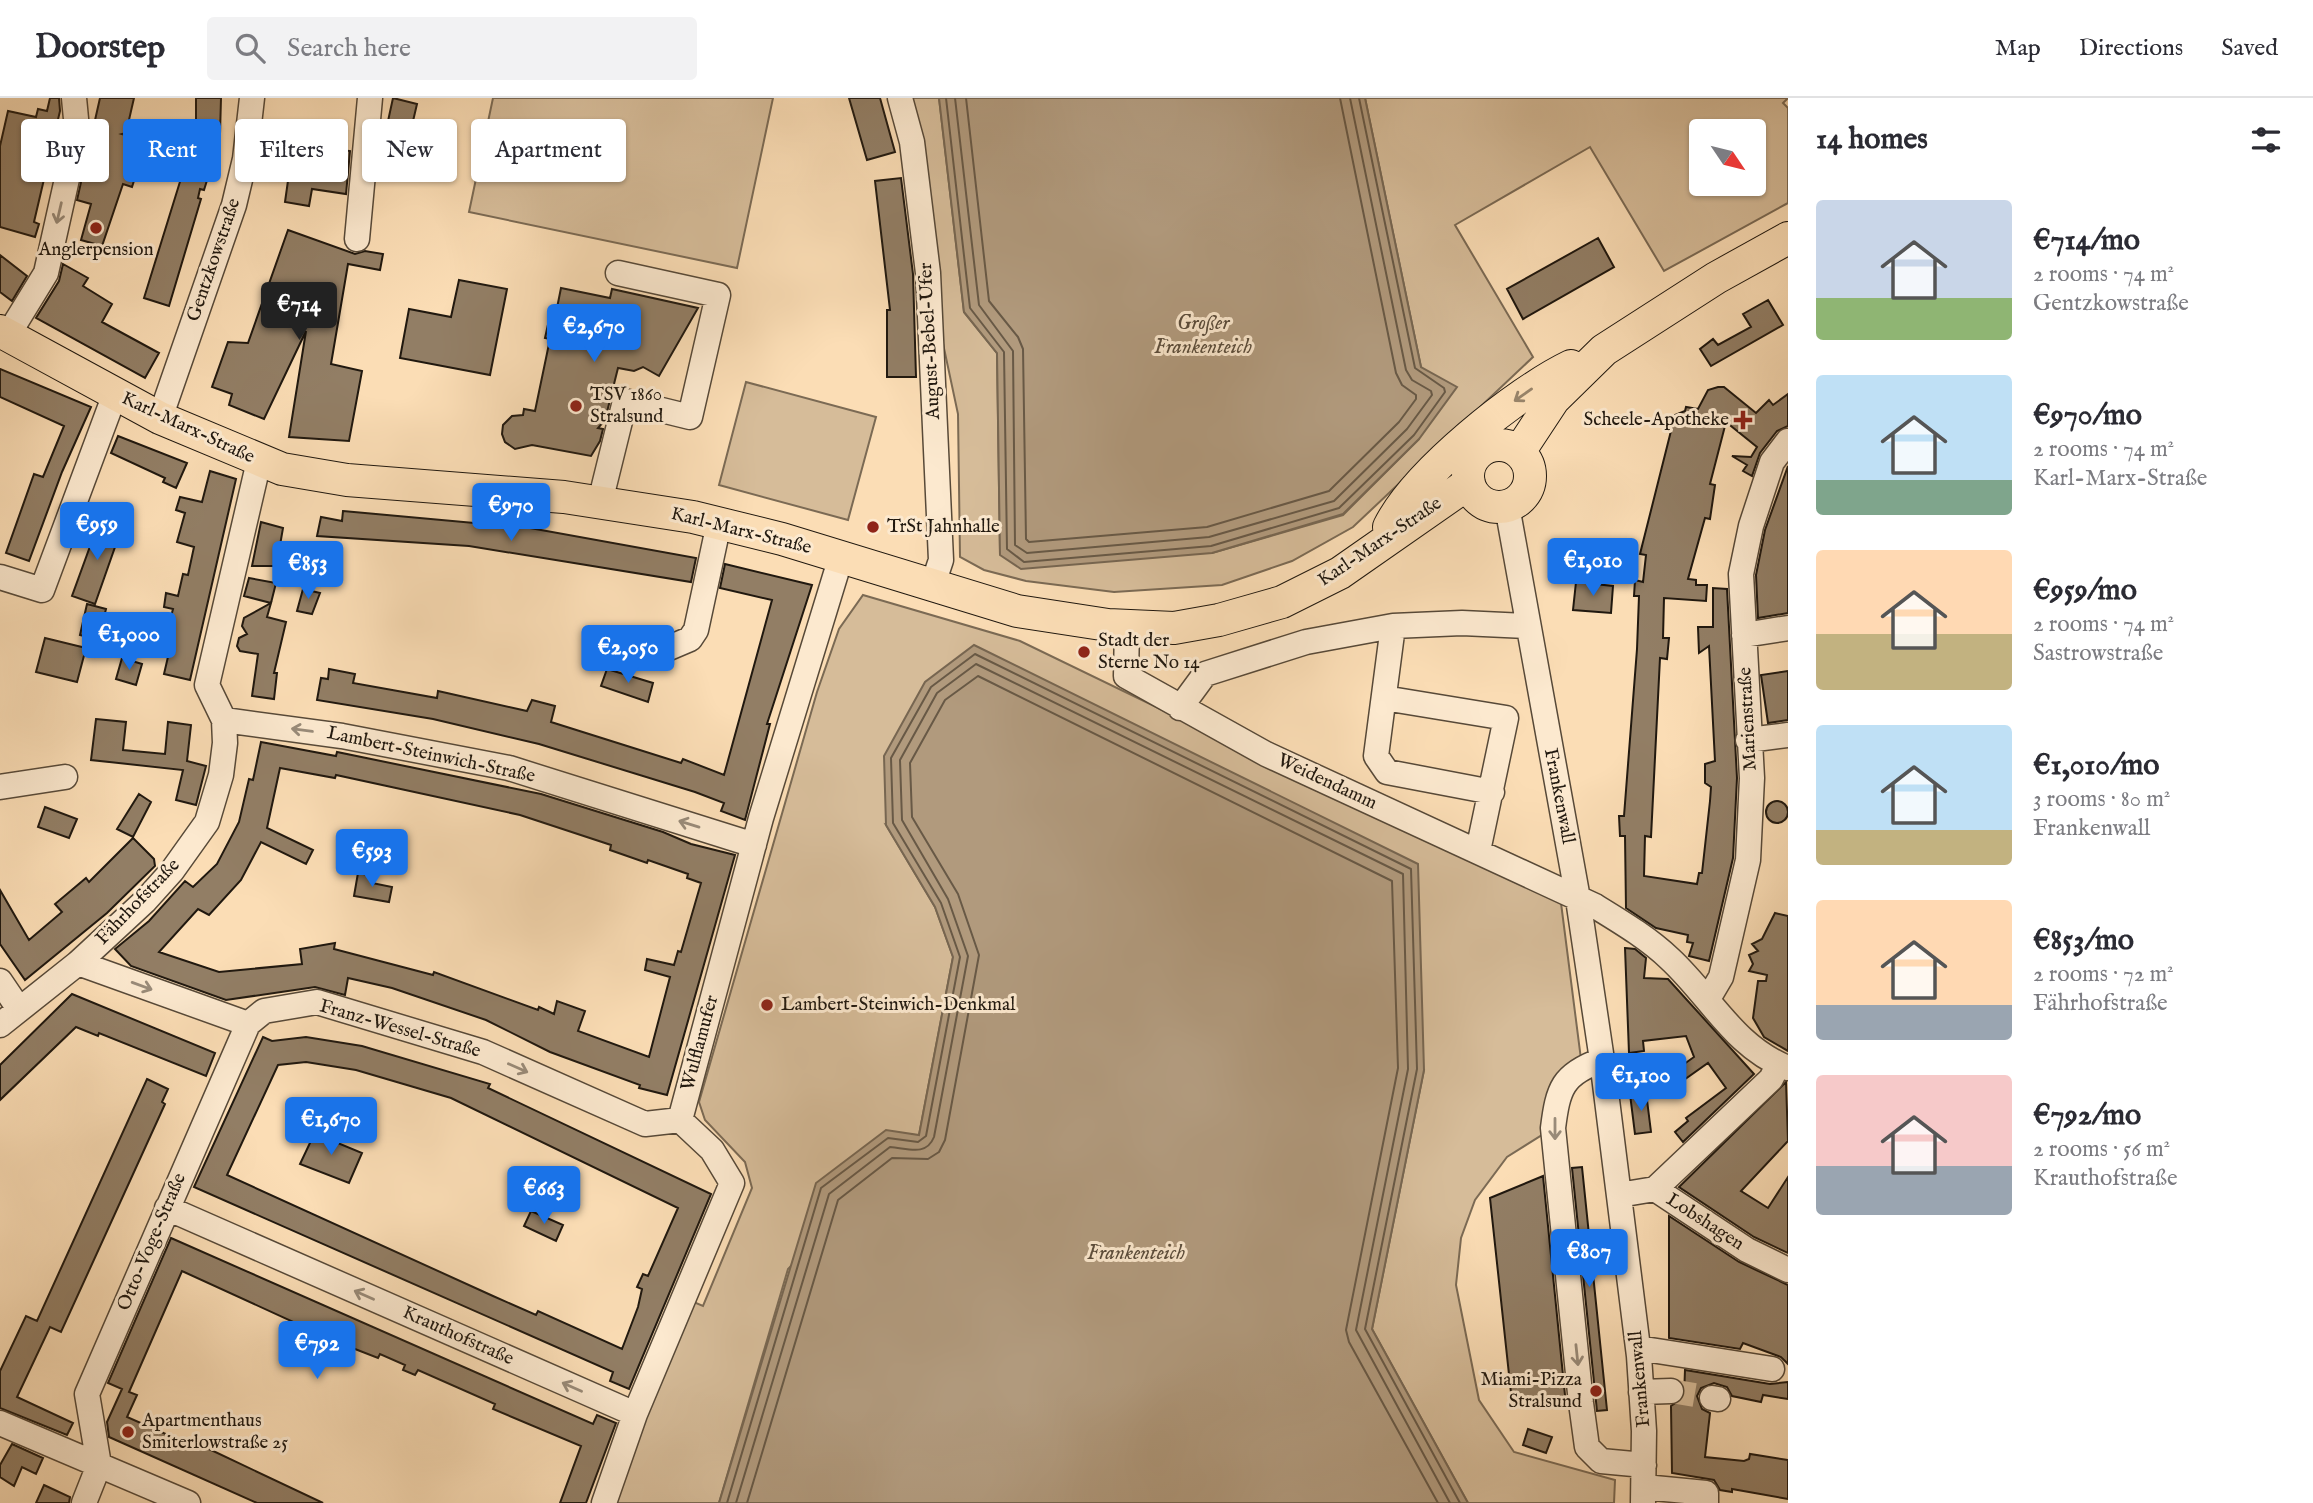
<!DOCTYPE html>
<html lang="en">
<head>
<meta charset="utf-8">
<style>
  :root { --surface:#fff; --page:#f2f2f3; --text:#2b2b33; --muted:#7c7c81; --line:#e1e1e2; --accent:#1a73e8 }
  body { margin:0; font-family:"IM FELL English",serif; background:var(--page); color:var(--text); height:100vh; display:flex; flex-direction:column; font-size:26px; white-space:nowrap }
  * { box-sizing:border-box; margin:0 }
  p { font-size:23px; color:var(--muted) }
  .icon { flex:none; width:38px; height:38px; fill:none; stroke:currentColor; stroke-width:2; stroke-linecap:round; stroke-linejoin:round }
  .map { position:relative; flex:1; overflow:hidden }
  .panel { display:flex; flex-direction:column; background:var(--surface); width:525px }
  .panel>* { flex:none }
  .top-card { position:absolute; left:21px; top:21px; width:665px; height:63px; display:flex; gap:14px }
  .needle { width:46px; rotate:125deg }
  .tools { position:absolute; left:1689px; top:21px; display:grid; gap:14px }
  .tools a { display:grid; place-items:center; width:77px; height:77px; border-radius:7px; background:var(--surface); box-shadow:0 2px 5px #0004; font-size:35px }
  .price { position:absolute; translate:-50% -60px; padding:0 16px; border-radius:7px; background:var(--accent); color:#fff; font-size:23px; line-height:46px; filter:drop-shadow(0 2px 4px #0008) }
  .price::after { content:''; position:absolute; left:50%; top:42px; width:21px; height:16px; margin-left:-10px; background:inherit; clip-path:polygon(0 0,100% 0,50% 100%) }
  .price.selected { background:#222; color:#fff }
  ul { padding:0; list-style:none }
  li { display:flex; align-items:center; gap:21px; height:175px; padding:0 28px }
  li span { display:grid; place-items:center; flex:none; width:196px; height:140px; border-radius:7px; color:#555 }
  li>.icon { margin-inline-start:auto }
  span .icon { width:84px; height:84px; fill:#fffc; stroke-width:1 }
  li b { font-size:30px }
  h2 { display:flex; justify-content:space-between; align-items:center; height:84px; padding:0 28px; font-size:30px }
  .pill { padding:0 24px; border-radius:7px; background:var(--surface); box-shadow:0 2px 5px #0004; font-size:24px; line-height:63px }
  .pill.selected { background:var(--accent); color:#fff }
  header { display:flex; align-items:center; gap:42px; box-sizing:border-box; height:98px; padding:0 35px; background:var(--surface); border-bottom:2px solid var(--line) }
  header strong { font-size:33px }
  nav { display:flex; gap:38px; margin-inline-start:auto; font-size:24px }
  .search { width:490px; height:63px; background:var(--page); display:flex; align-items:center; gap:18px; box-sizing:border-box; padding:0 24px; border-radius:7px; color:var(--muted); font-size:26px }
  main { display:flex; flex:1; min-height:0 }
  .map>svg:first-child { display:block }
</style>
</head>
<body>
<header>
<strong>Doorstep</strong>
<div class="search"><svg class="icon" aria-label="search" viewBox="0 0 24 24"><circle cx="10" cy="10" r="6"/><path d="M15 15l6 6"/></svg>Search here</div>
<nav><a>Map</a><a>Directions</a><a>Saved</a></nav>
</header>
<main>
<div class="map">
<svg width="1788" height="1405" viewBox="0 0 1788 1405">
  <rect width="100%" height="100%" fill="#fbddb5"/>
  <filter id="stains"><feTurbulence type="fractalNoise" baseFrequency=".00286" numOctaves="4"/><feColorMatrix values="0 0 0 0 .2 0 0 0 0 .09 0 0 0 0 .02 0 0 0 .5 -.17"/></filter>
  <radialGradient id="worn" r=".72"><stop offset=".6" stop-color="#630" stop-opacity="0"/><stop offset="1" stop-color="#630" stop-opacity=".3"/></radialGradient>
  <path fill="#d6bc99" stroke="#7b6a54" stroke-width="2" fill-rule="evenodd" d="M493 0H773L737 170 469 114Z
    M900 0H939L964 214 997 255 1000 456 1212 455 1343 417 1419 341 1421 269 1365 0H1788L1783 5 1788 10V105L1664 173 1590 49 1455 127 1533 259 1353 429 1292 463 1222 487 1114 494 1026 483 984 472 960 459 958 316 928 175ZM1701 33H1754V86H1701Z
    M746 284 876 319 848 422 719 387Z
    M863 497 1020 543 1561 805 1582 969 1553 1030 1507 1059 1475 1102 1461 1140 1456 1187 1479 1302 1514 1354 1615 1382 1614 1405H1468L1372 1231 1424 972 886 727 935 809 953 859 919 1037 788 1171 719 1405H606L689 1202 703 1208 752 1090 745 1064 705 1022 699 1004 817 594 839 531Z"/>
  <path fill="#b19a7d" stroke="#776651" stroke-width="2" d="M939 0H1365L1421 269 1457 289 1419 341 1343 416 1212 455 1021 471 1000 457 997 255 964 214Z
    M974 547 1418 766 1424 972 1372 1231 1468 1405H719L816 1085 886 1032 919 1037 953 859 935 809 886 727 884 658 925 584Z"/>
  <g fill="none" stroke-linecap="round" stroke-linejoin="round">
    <path stroke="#685946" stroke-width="2" d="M946 0 970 210 1004 254 1007 451 1024 464 1211 448 1339 410 1414 337 1445 294 1444 290 1415 270 1359 0
      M955 0 979 207 1013 253 1015 447 1027 455 1209 439 1334 403 1407 331 1432 297 1431 293 1412 282 1406 272 1350 0
      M966 0 989 203 1018 239 1023 251 1026 441 1029 444 1207 429 1329 393 1399 324 1416 301V297L1402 287 1396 275 1340 0
      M727 1405 821 1090 888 1040 918 1044 926 1038 960 859 941 805 893 725 891 660 931 589 975 556 1411 771 1417 971 1365 1231 1460 1405
      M736 1405 829 1096 890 1049C907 1050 926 1059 934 1039L968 858 948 801 902 722 900 662 937 595 976 566 1403 776 1408 971 1356 1232 1450 1405
      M747 1405 838 1102 892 1060 928 1061 939 1054 945 1042 979 857 958 796 912 719 910 665 945 602 978 578 1392 783 1398 970 1346 1232 1349 1244 1438 1405"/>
  </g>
  <path fill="#927e65" stroke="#20180f" stroke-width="2" fill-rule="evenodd" d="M50 0H59L60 13 34 124 39 126 35 139 0 129V48L8 13 36 19 38 11 47 13Z
    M100 0H134L126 35 122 36 213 63 204 92 200 91 198 100 201 101 169 208 144 200 183 74 141 61 132 89 123 86 102 148 81 142 91 106 77 102Z
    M196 0H221L220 36H196Z
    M393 0 417 6 403 66 380 60Z
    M849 0H880L895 54 867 62Z
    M329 26 345 28 342 52 350 53 346 96 312 91 309 108 285 104 294 40 326 44Z
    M901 80 913 176 916 279H887V212H890L875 83Z
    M288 132 355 156 365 153 383 156 380 172 348 166 331 266 362 273 349 343 289 339 306 233 264 321 229 307 232 296 212 289 228 244 248 245Z
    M1598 140 1614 169 1523 221 1507 191Z
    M0 157 27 178 12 203 0 194Z
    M63 166 88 180 83 188 112 206 102 224 159 255 145 280 36 220 59 183Z
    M459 182 507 191 490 277 400 260 409 211 451 219Z
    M561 190 610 200 612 191 698 210 659 278 643 269 634 273 618 270 605 322 598 330 603 331 600 343 591 358 532 347 515 351 505 344 502 336 503 327 512 318 523 317 524 311 535 313 550 241 545 240 551 213 555 214 557 210Z
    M1768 202 1783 227 1711 268 1700 251 1713 241 1718 247 1751 229 1743 216Z
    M0 271 91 309 62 374 29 463 6 455 34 376 43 379 64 328 0 299Z
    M1718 289H1724L1756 315 1769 302 1773 307 1788 296V328L1777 333 1760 355 1752 378 1743 373 1747 367 1732 358 1751 359 1757 349 1726 324 1710 386 1715 387 1710 421 1705 420 1688 481 1696 482V487H1707L1706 503 1664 500 1663 540H1669L1667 561 1660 560 1651 739 1645 738 1644 778 1697 786 1699 775H1702L1710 703 1711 689 1705 685V666L1715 663 1709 548 1699 555 1698 529H1713V490L1727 491 1737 680 1733 760 1709 863 1689 858 1693 845 1687 844 1688 837 1656 830 1626 810 1625 738H1620L1619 718H1624L1637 551 1639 498H1634L1635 482 1643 484 1646 457 1640 456 1675 317 1685 313 1686 309 1698 311 1708 292Z
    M118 338 187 365 176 390 163 384 165 380 111 355Z
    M1788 368V515L1758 520 1756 477 1765 432Z
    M210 373 236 381 190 582 164 576 174 533 168 530 173 511 164 509 166 495 178 498 183 476 188 477 194 449 177 444 185 415 176 412 180 399 202 404Z
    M343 413 530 430 696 460 691 484 469 448 317 438 321 419 342 423Z
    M100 421 122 429 95 506 72 498Z
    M261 424 283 430 279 453H312L307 468H252Z
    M725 466 812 487 767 626H770L745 722 721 713 724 705 695 694 539 646 433 621 317 602 321 580 328 581 329 571 355 576 353 585 437 600 438 593 527 613 532 602 555 608 551 624 681 665 683 661 724 677 772 502 720 490Z
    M249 480 276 485 271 505 244 498Z
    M1576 484 1613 488 1611 515 1573 512Z
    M303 491 320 495 312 516 297 513Z
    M271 505 267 519 286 524 274 575H277L274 601 252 598 258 556 240 553 237 548 239 540 247 536 242 528 244 520Z
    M87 506 106 511 103 523 109 524 104 543 80 537Z
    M45 540 86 550 77 584 36 574Z
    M122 560 142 566 136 587 116 581Z
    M607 571 653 585 648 604 601 588Z
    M1788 573V622L1768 625 1761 577Z
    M96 621 126 624 123 652 165 656 168 624 191 627 187 663 206 668 196 707 176 702 183 672 91 662Z
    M261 644 336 658 337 654 541 696 663 734 691 746 735 757 667 997 639 990 640 987 550 954 486 922 392 890 348 880 345 897 315 889 226 902 131 868 115 851 149 823 185 783 193 789 217 766 239 724 249 681 253 682ZM280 670 335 680 336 677 520 717 611 747 610 752 647 765 648 762 688 776 687 780 701 785 681 854 678 853 674 867 647 861 645 872 670 879 649 959 578 933 585 913 557 903 554 916 539 909 538 912 434 874 433 877 334 851 335 845 300 851 302 866 219 874 159 854 198 811 209 817 241 782 261 744 306 766 313 752 267 730Z
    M139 696 151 704 133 739 117 731Z
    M1766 714a11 11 0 1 1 22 0a11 11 0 1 1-22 0Z
    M45 709 77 721 69 740 38 729Z
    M133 740 154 761 155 768 107 815 25 882 0 846V792L29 842 62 814 55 806 86 780 89 784Z
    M358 775 374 778 372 785 392 789 389 804 354 798Z
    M1775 815 1788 818V953L1764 939 1753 920 1758 883H1766L1767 877 1749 873 1753 866 1749 857 1758 853 1752 846 1762 841Z
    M1625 850 1635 851 1646 860 1644 880 1668 881 1754 976 1683 1044 1675 1034 1688 1023 1686 1020 1726 990 1708 965 1674 989 1666 979 1694 959 1686 938 1643 943 1644 953 1629 955Z
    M72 896 215 955 206 978 99 935 98 938 76 929 0 1002V967Z
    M263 939 272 943 306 939 362 948 490 986 488 990 711 1096 629 1291 610 1283 613 1274 194 1089ZM306 964 356 972 451 1000 678 1110 648 1178 643 1176 637 1189 642 1191 638 1209 622 1251 538 1213 536 1217 493 1198 227 1077 278 967Z
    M147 981 168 991 162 1004 165 1006 61 1234 50 1229 17 1299 73 1325 67 1337 0 1310V1273L26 1218 37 1223Z
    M1786 984 1788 1043 1741 1093 1768 1110 1788 1079V1155L1754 1139 1679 1089Z
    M1646 994 1651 1034 1635 1036 1630 996Z
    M318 1028 331 1033 328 1041 362 1055 349 1085 300 1066Z
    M1582 1069 1607 1312 1597 1313 1572 1070Z
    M1543 1078 1566 1307 1567 1309 1511 1295 1490 1100Z
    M531 1113 563 1127 556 1143 524 1128Z
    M1669 1118 1739 1164 1788 1187V1266L1781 1259 1743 1245 1740 1251 1669 1240Z
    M171 1140 593 1326 597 1317 616 1325 586 1405H560L581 1348 493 1311 495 1306 418 1272 415 1277 403 1272 405 1267 380 1256 378 1260 337 1244 182 1173 129 1294 137 1297 127 1319 186 1345 188 1342 209 1351 323 1405H257L109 1339 107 1324 122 1291 108 1285Z
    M1685 1272 1770 1286 1788 1284V1301L1763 1297 1761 1304 1732 1298 1727 1289 1714 1285 1701 1290 1697 1298 1702 1311 1710 1315 1705 1359 1744 1363 1749 1361 1750 1356 1788 1362V1401L1732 1391V1394L1720 1392 1714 1382 1672 1375 1671 1308 1684 1299Z
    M1528 1331 1552 1339 1546 1355 1523 1347Z
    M12 1346 43 1360 36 1376 22 1369 14 1388 0 1379V1367Z
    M44 1387 70 1399 69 1405H36Z"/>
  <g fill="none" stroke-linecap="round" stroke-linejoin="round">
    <path stroke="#dabf9c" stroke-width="24" stroke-dasharray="24 12" stroke-linecap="butt" d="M1671 1293 1712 1300"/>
    <defs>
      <path id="minor" d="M900 0 912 44 928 175 941 462 933 486
        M357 141 370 0
        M8 237 46 175 73 54 77 31 74 0
        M160 320 234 107 245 61 252 0
        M600 404 625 303 690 319 718 197 618 175
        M1507 408 1578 801 1602 962 1639 1258 1644 1333 1643 1405
        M0 479 42 492 115 296
        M1393 528 1376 658 1387 674 1492 694
        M1127 529 1126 578 1266 656 1595 808C1621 824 1648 840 1670 861 1711 899 1734 949 1788 970
        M1744 537 1788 530
        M650 558 690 541 696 532 719 425
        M1384 600 1506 620 1478 753
        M1180 610 1205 576 1306 544 1393 528 1462 525 1527 528
        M224 622 342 638 509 670 754 747
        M1748 642 1788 637
        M0 689 65 679
        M78 865 248 926 264 913 317 904 483 954 645 1026 680 1022
        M0 883 19 911
        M1708 901 1721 879 1748 762 1752 680 1741 476 1751 428 1772 364 1788 343
        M0 927 78 865 145 803 172 773 207 724 221 677 225 645 224 622 207 587 259 363
        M1602 962C1562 976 1558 991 1553 1030L1581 1305 1587 1349 1601 1363 1644 1367
        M1655 1091 1771 981 1778 967
        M1619 1097 1655 1091 1747 1152 1788 1172
        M167 1110 635 1316
        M1638 1250 1772 1271
        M1641 1294 1671 1293
        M1712 1300 1718 1301
        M0 1325 188 1405
        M1644 1389 1706 1395V1405
        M84 1405 99 1367 87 1296 248 926
        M604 1405 635 1316 732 1085 712 1052 680 1022 761 720 841 459"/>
      <path id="major" d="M0 233 160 320 282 371 347 382 564 399 693 419 782 441 1017 513 1108 527 1174 530 1219 522 1282 504 1340 475 1469 385
        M1468 378a31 31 0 1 1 62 0a31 31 0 1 1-62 0Z
        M1519 354 1554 301 1604 252 1716 180 1788 140
        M1389 429C1416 375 1517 294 1571 268"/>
    </defs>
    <use href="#minor" stroke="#574938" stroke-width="27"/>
    <use href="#major" stroke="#20180f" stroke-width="34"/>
    <use href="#minor" stroke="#fce9cf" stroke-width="24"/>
    <use href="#major" stroke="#fbddb5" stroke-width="32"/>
  </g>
  <defs><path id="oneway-shaft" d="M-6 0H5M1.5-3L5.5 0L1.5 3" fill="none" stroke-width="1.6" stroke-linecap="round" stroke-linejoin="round" transform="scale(1.75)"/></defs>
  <g stroke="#998b79">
    <use href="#oneway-shaft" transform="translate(59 115) rotate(103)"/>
    <use href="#oneway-shaft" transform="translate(302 632) rotate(-172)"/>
    <use href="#oneway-shaft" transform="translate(689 726) rotate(-163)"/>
    <use href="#oneway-shaft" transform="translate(142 888) rotate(20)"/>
    <use href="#oneway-shaft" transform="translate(518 970) rotate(24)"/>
    <use href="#oneway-shaft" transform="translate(1555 1031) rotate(90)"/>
    <use href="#oneway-shaft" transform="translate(364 1197) rotate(-156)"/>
    <use href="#oneway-shaft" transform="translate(1577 1257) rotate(84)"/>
    <use href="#oneway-shaft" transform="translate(572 1289) rotate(-156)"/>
  </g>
  <use stroke="#98846a" href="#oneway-shaft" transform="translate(1523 297) rotate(145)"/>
  <g fill="#8f2418" stroke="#fce9cf" stroke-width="2.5">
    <circle cx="96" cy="130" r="7"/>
    <circle cx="576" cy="308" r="7"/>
    <path d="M1739.5 311.5h7v7h7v7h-7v7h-7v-7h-7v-7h7z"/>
    <circle cx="873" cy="429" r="7"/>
    <circle cx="1084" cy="554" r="7"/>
    <circle cx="767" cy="907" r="7"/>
    <circle cx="1596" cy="1293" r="7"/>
    <circle cx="128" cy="1334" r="7"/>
  </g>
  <g text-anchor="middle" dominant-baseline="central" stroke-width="6" stroke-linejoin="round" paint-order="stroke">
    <g font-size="19" fill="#20180f" stroke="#fce9cf" text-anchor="start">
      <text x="96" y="152" text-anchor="middle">Anglerpension</text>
      <text x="590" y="297">TSV 1860<tspan x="590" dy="22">Stralsund</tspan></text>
      <text x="1729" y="322" text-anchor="end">Scheele-Apotheke</text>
      <text x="887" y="429">TrSt Jahnhalle</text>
      <text x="1098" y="543">Stadt der<tspan x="1098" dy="22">Sterne No 14</tspan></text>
      <text x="781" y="907">Lambert-Steinwich-Denkmal</text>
      <text x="1582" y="1282" text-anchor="end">Miami-Pizza<tspan x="1582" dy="22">Stralsund</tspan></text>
      <text x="142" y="1323">Apartmenthaus<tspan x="142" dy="22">Smiterlowstraße 25</tspan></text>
    </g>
    <g font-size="19" fill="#20180f" stroke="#fce9cf">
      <text transform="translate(214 162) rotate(-71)">Gentzkowstraße</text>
      <text transform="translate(930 243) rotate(-93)">August-Bebel-Ufer</text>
      <text transform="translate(188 330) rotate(25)">Karl-Marx-Straße</text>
      <text transform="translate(741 433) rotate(14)">Karl-Marx-Straße</text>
      <text transform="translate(1380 444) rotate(-34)">Karl-Marx-Straße</text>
      <text transform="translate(1748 621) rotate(-93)">Marienstraße</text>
      <text transform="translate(431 657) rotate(12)">Lambert-Steinwich-Straße</text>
      <text transform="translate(1327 684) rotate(25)">Weidendamm</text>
      <text transform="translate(1559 698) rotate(79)">Frankenwall</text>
      <text transform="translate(138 804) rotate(-46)">Fährhofstraße</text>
      <text transform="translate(400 931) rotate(16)">Franz-Wessel-Straße</text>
      <text transform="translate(700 945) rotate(-75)">Wulflamufer</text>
      <text transform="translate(1705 1124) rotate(33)">Lobshagen</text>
      <text transform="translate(152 1144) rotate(-67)">Otto-Voge-Straße</text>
      <text transform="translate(458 1238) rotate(24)">Krauthofstraße</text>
      <text transform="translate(1640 1281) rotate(-95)">Frankenwall</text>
    </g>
    <g font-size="21" font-style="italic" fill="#5a4c3b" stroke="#fce9cf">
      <text x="1203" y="225">Großer<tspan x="1203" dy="24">Frankenteich</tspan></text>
      <text x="1136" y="1155">Frankenteich</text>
    </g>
  </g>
  <rect width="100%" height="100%" filter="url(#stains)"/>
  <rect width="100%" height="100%" fill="url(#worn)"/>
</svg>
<div class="tools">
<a><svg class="needle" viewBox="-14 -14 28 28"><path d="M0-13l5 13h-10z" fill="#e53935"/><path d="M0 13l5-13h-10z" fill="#7c7c81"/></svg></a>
</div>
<b class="price selected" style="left:299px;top:244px">€714</b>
<b class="price" style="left:594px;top:266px">€2,670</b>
<b class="price" style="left:511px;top:445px">€970</b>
<b class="price" style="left:97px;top:464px">€959</b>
<b class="price" style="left:1593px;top:500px">€1,010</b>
<b class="price" style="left:308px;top:503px">€853</b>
<b class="price" style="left:129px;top:574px">€1,000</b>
<b class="price" style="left:628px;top:587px">€2,050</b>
<b class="price" style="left:372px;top:791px">€593</b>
<b class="price" style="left:1641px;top:1015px">€1,100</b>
<b class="price" style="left:331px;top:1059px">€1,670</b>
<b class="price" style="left:544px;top:1128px">€663</b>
<b class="price" style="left:1589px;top:1191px">€807</b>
<b class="price" style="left:317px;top:1283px">€792</b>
<div class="top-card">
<a class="pill">Buy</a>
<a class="pill selected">Rent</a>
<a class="pill">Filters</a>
<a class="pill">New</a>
<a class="pill">Apartment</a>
</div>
</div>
<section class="panel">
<h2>14 homes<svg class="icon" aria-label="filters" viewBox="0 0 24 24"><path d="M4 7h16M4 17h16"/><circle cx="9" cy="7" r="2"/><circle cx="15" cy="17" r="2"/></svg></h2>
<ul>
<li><span style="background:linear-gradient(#c9d6e8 70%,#8fb573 0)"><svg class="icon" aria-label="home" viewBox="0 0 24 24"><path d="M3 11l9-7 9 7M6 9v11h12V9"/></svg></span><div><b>€714/mo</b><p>2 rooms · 74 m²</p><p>Gentzkowstraße</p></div></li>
<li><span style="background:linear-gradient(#bfe0f5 75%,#7fa58c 0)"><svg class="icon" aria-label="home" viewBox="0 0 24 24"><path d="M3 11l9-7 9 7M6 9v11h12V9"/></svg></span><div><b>€970/mo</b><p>2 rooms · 74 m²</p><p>Karl-Marx-Straße</p></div></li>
<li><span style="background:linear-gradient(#ffd9b3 60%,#c2b280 0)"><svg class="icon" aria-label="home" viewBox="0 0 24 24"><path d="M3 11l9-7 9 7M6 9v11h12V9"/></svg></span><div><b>€959/mo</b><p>2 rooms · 74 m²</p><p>Sastrowstraße</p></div></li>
<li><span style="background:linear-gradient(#bfe0f5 75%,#c2b280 0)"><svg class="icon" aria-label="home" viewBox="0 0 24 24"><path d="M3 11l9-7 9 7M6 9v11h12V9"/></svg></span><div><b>€1,010/mo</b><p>3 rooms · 80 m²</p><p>Frankenwall</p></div></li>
<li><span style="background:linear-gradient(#ffd9b3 75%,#9aa5b1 0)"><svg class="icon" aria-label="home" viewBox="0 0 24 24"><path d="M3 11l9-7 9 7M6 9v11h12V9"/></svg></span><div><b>€853/mo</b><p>2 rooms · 72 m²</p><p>Fährhofstraße</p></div></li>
<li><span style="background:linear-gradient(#f6c9c9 65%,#9aa5b1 0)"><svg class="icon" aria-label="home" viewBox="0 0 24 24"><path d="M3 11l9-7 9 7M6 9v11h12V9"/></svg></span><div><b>€792/mo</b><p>2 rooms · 56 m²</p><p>Krauthofstraße</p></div></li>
</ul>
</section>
</main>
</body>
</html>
